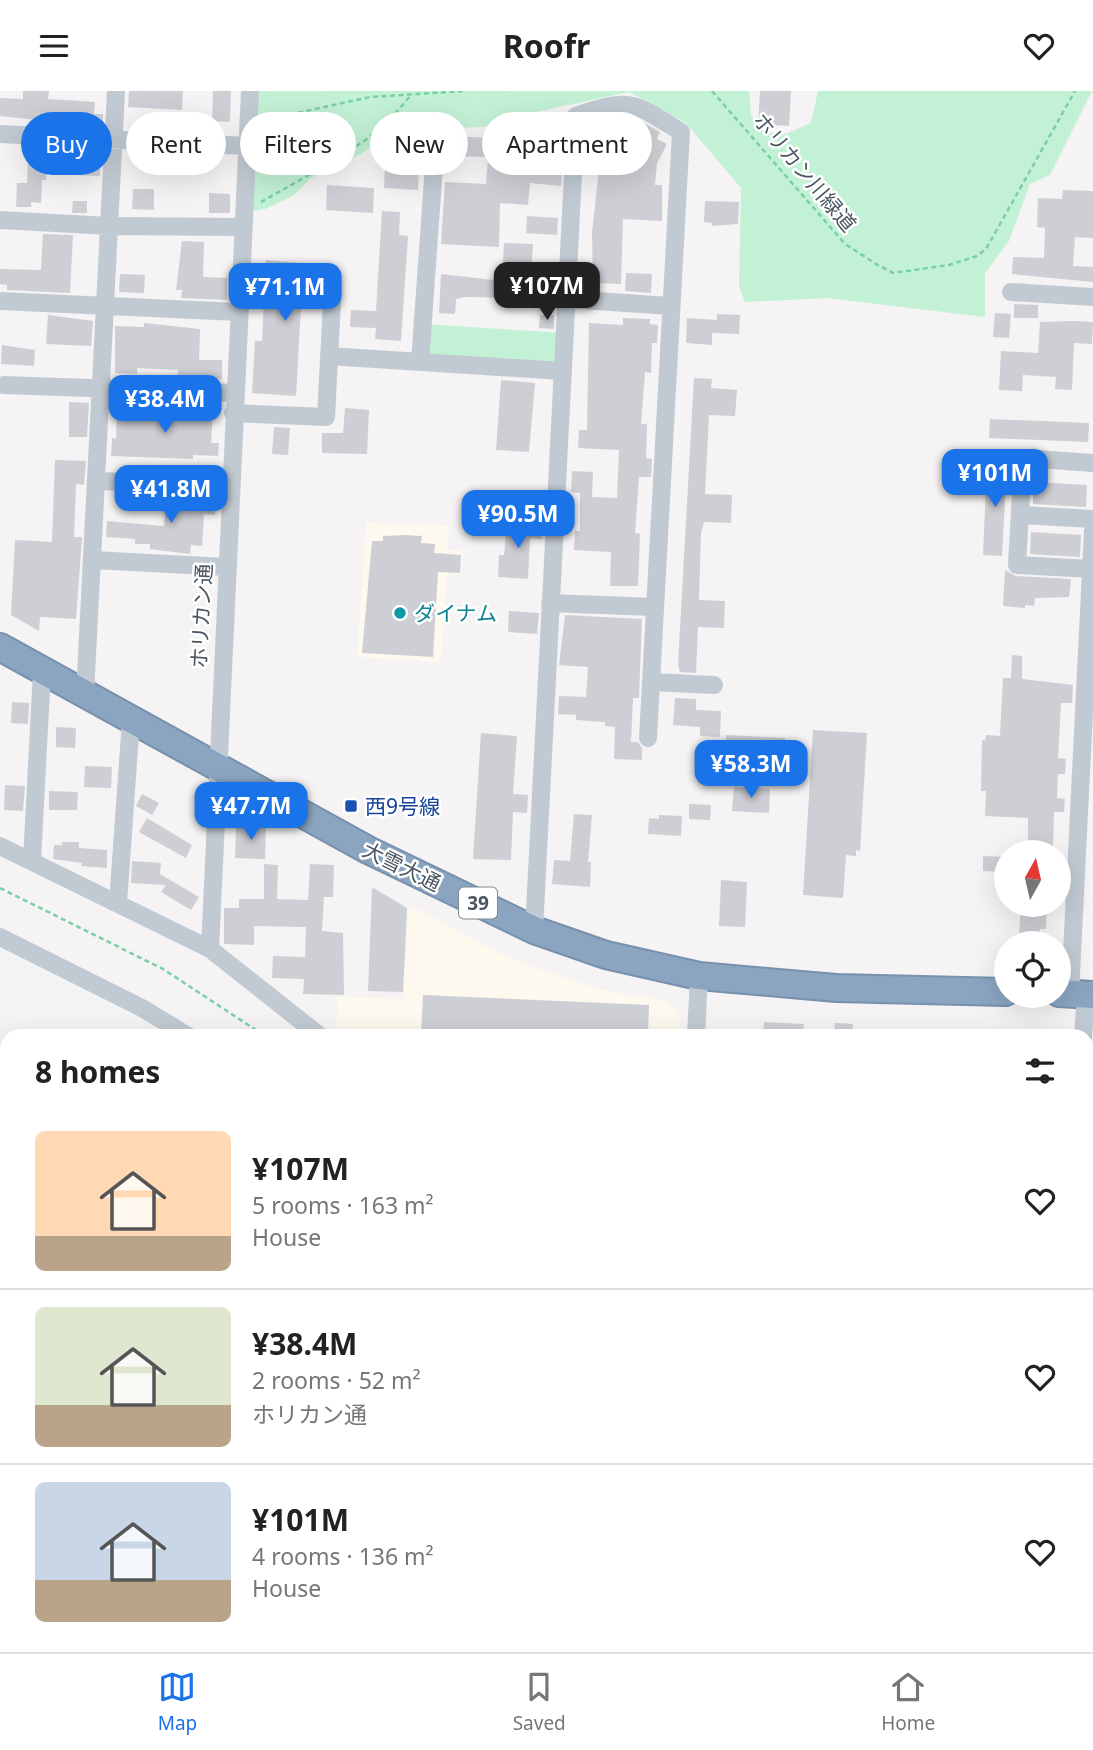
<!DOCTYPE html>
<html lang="en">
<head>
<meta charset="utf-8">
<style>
  :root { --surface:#fff; --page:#f2f2f2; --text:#222; --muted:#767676; --line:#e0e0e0; --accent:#1a73e8 }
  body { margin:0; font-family:"Noto Sans","Noto Sans JP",sans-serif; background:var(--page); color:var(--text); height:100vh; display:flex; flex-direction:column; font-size:26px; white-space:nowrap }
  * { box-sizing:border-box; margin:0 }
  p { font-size:23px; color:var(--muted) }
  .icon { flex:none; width:38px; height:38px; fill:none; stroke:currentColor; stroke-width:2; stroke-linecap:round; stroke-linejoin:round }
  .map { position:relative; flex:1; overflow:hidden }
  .panel { position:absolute; left:0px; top:938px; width:1094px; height:623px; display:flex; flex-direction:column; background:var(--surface); border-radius:21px 21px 0 0; box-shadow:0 7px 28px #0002 }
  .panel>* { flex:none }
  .hud { position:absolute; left:21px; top:21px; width:700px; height:63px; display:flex; gap:14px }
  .needle { width:46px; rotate:8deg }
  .controls { position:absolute; left:994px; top:749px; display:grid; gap:14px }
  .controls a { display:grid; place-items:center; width:77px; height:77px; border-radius:50%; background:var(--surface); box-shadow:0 7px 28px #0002; font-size:35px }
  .price { position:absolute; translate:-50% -60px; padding:0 16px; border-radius:14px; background:var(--accent); color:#fff; font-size:23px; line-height:46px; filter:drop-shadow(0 2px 4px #0008) }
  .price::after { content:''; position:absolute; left:50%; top:42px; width:21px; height:16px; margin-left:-10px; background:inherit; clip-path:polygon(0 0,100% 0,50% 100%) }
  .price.current { background:#222; color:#fff }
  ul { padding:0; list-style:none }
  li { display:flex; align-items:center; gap:21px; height:175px; padding:0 35px }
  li+li { border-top:2px solid var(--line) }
  li span { display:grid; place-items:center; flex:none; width:196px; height:140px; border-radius:10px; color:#555 }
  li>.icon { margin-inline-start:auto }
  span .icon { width:84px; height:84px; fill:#fffc; stroke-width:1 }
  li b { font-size:30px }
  h2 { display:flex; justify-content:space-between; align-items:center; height:84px; padding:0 35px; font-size:30px }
  .tag { padding:0 24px; border-radius:32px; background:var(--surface); box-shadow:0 7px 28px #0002; font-size:24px; line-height:63px }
  .tag.current { background:var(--accent); color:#fff }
  header { display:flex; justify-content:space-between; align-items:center; height:91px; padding:0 35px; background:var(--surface); font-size:32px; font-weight:700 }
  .tab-bar { display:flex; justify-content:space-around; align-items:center; height:98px; border-top:2px solid var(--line); background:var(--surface); font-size:19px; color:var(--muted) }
  .tab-bar a { display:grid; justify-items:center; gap:4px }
  .tab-bar .current { color:var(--accent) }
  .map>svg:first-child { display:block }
</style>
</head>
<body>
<header><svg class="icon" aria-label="menu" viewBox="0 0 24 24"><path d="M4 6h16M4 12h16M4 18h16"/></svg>Roofr<svg class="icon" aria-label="heart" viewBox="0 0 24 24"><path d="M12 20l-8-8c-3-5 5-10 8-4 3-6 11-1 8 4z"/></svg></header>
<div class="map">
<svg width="1093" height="1561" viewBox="0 0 1093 1561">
  <rect width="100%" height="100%" fill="#f5f3f3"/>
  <path fill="#fdf9ef" d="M366 431 449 435 447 459 463 460 461 484 447 483 441 571 357 566Z
    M409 813 497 861 534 876 598 898 669 911 680 925 678 945H336L338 906 403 908Z"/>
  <path fill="#c3f1d5" d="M250 0H749L751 24 764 41 786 43 811 32 818 0H1092L1050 84 1030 93 1009 150 985 182V226L827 207 745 211 739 195 741 97 686 32 629 1 522 24 494 35 391 41 361 63 311 87 293 105 265 118 242 122Z
    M423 233 565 242 562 280 420 271Z
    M0 1190 7 1196V1283L0 1276Z
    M1087 1344 1093 1345V1470L1087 1469Z"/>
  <path fill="#90daee" d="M0 989 7 993V1179L0 1173Z
    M369 1554H485L487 1561H371Z"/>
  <path fill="#cdcfd5" d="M23 0H49L48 8 95 11 94 23H103V36L0 25V7L23 8Z
    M129 0H183L182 19 128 16Z
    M213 0H231L230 31 212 30Z
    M760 0H791L789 35 758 33Z
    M610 27 637 28 660 41 657 48 667 53 657 72 655 94H662V130L623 128 621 193 593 192 592 141 600 70 586 69 587 54 602 55 604 28Z
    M511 42 540 43 538 77 562 79 561 95 530 92 528 114 500 112 499 156 441 153 445 91 486 93 488 66 450 65 451 45 490 47V43L511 45Z
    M386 50 404 51 403 75 419 76 418 99 384 97Z
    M77 62 101 63 100 85 76 84Z
    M28 69 47 70 46 89H42L41 112 31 111V116H16L17 92H27Z
    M327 94 374 97 373 122 326 119Z
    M133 98H154V119L132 118Z
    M1063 99 1093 100V147L1075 146 1073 175 1093 176V191L1012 183 1013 166 1044 167 1045 137 1037 136 1038 107 1062 108Z
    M209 102 230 103V122H209Z
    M73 110H87V122H72Z
    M705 110 739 111 738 133 712 135V132L704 131Z
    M382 120 400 121 399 144 408 145 401 250 375 248 376 237 350 236 351 219 376 220Z
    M527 125 558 127 557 144 526 142Z
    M43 143 73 144 70 202 7 199V194L0 193V178L41 179Z
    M182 150 204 151 203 186 227 187V209L181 207 182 199H176Z
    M504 152 533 153 531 181H536L535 207 464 206 456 208 455 223 439 222 441 183 502 190Z
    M266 169 338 175 337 198 302 197 296 305 252 302 255 250H262Z
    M626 182 652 183 651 202 625 200Z
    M120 183 145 184 144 202 119 201Z
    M1014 213 1038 214V227H1014Z
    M995 222 1011 223 1009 247 993 246Z
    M717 223 740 224 739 243 712 242V254L686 252 687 227 717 229Z
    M48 224 93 230 91 255 46 253Z
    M540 224H554V238L539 237Z
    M623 227 650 228V233L658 234 657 252H652L651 282 645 281 641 333H647L646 367 652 368 651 386H639L635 442 640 443 638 495H610L611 461 574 459 575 440H580V402L571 401 572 380 593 381 592 406 617 407 619 359 578 357 579 339H587L589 232 623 234Z
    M1073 230 1093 231 1092 253 1074 252 1072 299 1055 298 1056 286 1023 284 1022 300 999 299 1001 260 1038 262 1040 231Z
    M144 232 200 238 199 269H222V288L177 289 178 279 137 277V283L115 282V235L144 236Z
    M2 254 35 259 34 275 1 273Z
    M694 287 712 288 711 297 737 299 735 325 709 324 705 403 732 404 731 432 704 431 701 442 699 509 725 510 724 537 698 536 696 582 680 581 678 574Z
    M501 289 535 292 529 361 496 359Z
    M69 311 89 312 87 346H69Z
    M345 317 369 319 367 363 322 362V342H343Z
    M172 318 213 319 211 352H219L218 365 193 364V368L111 365 112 347 116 348 117 320 172 322Z
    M990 328 1089 332 1088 351 989 347Z
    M274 336 290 337 288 364 272 363Z
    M55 369 86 370 84 394 76 393 74 446H82L76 528 40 526 39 540 11 524 15 449 52 451Z
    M987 371 1007 372 1002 465 983 464Z
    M1033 391 1087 394 1086 416 1033 413Z
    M197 404 216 405 215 424 204 423 202 455 191 454 190 463 150 458V453H135V448L106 446 107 430 164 435 166 409 173 410V405Z
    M507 431 543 433 542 448 530 447 528 488 498 486 499 464H504Z
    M1031 441 1081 444 1080 466 1030 463Z
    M405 444 422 445 421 452 435 453 434 462 461 464 460 482 438 481 433 566 362 562 372 450H383V445Z
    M1005 479 1016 485 1071 488 1069 506 1035 507 1034 515 1025 514V517L1003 515Z
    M509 520 539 522 537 543 508 541Z
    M565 524 642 528 639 607H633L631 651H638L642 657V669L614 668 615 636 605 635V631L576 629V624L558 623 559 605 586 606 588 576 559 574Z
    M1012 564 1022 565V588L1073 594 1072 612H1061L1058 667 1066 668 1065 683H1058L1057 707 1065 708 1064 721H1054L1053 755 1028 754V727L985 725 986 700H981L982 649 985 650 986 644 1000 645 1003 587H1011Z
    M675 607 696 608V619L721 620 720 646 700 645V636L673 634Z
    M12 611 29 612 28 633 11 632Z
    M56 636 76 637 75 657 56 656Z
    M813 639 867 642 860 760 856 759V765L846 764 843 807 803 804Z
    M481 642 517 645 513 703 528 704 527 722 513 721 511 769 473 768Z
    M726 644 785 647 784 673 725 670Z
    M85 675 112 676 111 697 84 696Z
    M5 694 25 695 23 720 4 719Z
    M734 696 770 698 769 722 732 720Z
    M49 700 78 701 77 719H49Z
    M142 703 159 712 152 724 136 715Z
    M689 713 711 714 710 729 689 728Z
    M574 723 592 724 588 771H591L590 796 552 793 554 769 570 770Z
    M659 724 682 725 681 745 648 743 649 727 659 728Z
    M147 727 192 754 186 767 139 741Z
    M236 735 266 736 265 768 235 767Z
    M62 751H79V757L107 759V777L81 775 82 772 53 768 54 754H62Z
    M983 765 1006 766V781L983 780Z
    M132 770 161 772 160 783 199 806 191 819 161 801 166 794 131 792Z
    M264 773 278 774 277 808 308 809 310 773 334 774 333 806H324L322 840 343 842 344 904 303 903 304 888 272 887 273 865 305 866 306 836 254 835V854L224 853V817H239V808H264Z
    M721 789 747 791 745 836 719 835Z
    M372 796 407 817 403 901 368 900Z
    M1021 814H1047L1046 838H1040L1039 846 1019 845Z
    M423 904 649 914 648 945H421Z
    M764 931 804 933 803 945H763Z
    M835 932 853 933 852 945H834Z"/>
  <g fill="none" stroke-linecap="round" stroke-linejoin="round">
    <defs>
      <path id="highway" d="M0 556 368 759 534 839 606 864 699 885 836 897 1006 901
        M1059 902 1093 904"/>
    </defs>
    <use href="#highway" stroke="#7690ad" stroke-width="30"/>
    <path stroke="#7ad0a6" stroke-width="2.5" stroke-dasharray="5 3.5" stroke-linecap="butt" d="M712 0 845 153 876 173 893 182 949 174 977 165 986 158 1075 0
      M265 29 370 6 465 0
      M261 111 339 67 383 37 411 4
      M0 797 163 878 265 945
      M721 1554 726 1561"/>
    <path stroke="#c1cad2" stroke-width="18" d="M0 43 246 55
      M0 129 109 135 241 136
      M1011 201 1093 206
      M567 208 670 215
      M0 210 238 221
      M329 265 562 280
      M420 271 436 47
      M4 294 234 302
      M233 322 326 326 332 211
      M98 390 230 394
      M1020 424 1093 428
      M93 469 226 476
      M1091 478 1017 474 1023 367 1093 372
      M550 512 654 516
      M651 591 714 594
      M85 603 116 0
      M0 755 210 858 320 945
      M32 770 42 580
      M118 812 131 629
      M534 839 576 25C631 6 633 11 681 41L648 647
      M0 846 142 917 188 945
      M210 858 250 0
      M1070 903 1093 440
      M696 945 699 885
      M1083 945 1086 903
      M1087 1126H1093
      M1087 1337H1093
      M0 1341 7 1349
      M0 1396 7 1405
      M1087 1475H1093
      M113 1554 118 1561
      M154 1554 161 1561
      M639 1554 642 1561
      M767 1554 772 1561
      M861 1561V1554
      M983 1561 984 1554"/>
    <use href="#highway" stroke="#8ba5c1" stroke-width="26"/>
  </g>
  <circle fill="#0f9aa8" stroke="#fff" stroke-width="2.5" cx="400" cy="522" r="7"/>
  <rect fill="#1a4fb4" stroke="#fff" stroke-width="2.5" x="344" y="708" width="14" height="14" rx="3.5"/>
  <g text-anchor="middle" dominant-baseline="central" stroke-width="5" stroke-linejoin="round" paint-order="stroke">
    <rect fill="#fff" stroke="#808990" stroke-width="2" x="459" y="796.5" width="38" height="31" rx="5"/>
    <g font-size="19" font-weight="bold" fill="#4a5661">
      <text x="478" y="812">39</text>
    </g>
    <g font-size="21" fill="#4a5661" stroke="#fff">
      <text transform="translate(805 81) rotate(50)">ホリカン川緑道</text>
      <text transform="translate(201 525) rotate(-87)">ホリカン通</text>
      <text transform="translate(402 775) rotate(26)">大雪大通</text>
    </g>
    <g font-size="21" fill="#0d838f" stroke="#fff" text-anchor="start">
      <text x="414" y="522">ダイナム</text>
    </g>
    <g font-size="21" fill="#164399" stroke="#fff" text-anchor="start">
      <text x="365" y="715">西9号線</text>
    </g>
  </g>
</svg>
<div class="controls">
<a><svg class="needle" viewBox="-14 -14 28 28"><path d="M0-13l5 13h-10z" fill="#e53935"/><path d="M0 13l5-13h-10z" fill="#767676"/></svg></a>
<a><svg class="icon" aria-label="locate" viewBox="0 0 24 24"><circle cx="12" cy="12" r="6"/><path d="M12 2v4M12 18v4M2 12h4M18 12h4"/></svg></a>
</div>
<b class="price current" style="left:547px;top:231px">¥107M</b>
<b class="price" style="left:285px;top:232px">¥71.1M</b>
<b class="price" style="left:165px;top:344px">¥38.4M</b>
<b class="price" style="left:995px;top:418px">¥101M</b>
<b class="price" style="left:171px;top:434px">¥41.8M</b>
<b class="price" style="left:518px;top:459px">¥90.5M</b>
<b class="price" style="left:751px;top:709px">¥58.3M</b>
<b class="price" style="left:251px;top:751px">¥47.7M</b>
<div class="hud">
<a class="tag current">Buy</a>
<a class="tag">Rent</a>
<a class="tag">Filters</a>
<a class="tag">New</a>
<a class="tag">Apartment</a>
</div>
<section class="panel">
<h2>8 homes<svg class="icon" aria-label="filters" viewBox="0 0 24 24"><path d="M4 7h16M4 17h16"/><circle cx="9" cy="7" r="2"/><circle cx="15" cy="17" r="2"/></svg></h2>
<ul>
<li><span style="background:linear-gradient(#ffd9b3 75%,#b9a48a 0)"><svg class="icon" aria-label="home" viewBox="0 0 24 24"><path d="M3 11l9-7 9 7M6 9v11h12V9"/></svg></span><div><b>¥107M</b><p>5 rooms · 163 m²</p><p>House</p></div><svg class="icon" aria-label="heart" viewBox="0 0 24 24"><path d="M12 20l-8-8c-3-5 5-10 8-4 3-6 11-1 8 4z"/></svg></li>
<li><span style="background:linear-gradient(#dfe7d0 70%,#b9a48a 0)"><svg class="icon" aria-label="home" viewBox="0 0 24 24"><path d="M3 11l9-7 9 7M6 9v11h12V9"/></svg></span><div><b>¥38.4M</b><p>2 rooms · 52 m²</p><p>ホリカン通</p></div><svg class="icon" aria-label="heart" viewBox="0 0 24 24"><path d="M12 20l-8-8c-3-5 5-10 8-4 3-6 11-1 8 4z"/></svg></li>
<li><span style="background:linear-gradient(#c9d6e8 70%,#b9a48a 0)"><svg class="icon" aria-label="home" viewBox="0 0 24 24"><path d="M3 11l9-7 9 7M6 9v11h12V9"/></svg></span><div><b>¥101M</b><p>4 rooms · 136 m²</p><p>House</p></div><svg class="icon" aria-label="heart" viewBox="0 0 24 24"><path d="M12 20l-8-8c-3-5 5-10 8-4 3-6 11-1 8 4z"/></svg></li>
</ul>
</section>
</div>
<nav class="tab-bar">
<a class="current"><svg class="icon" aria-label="map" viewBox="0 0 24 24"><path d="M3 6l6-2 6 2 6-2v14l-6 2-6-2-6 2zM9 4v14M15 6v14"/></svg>Map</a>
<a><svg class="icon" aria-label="saved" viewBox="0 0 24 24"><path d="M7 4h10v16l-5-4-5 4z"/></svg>Saved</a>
<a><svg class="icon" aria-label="home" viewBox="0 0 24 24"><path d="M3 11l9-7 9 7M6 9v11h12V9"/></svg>Home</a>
</nav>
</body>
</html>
